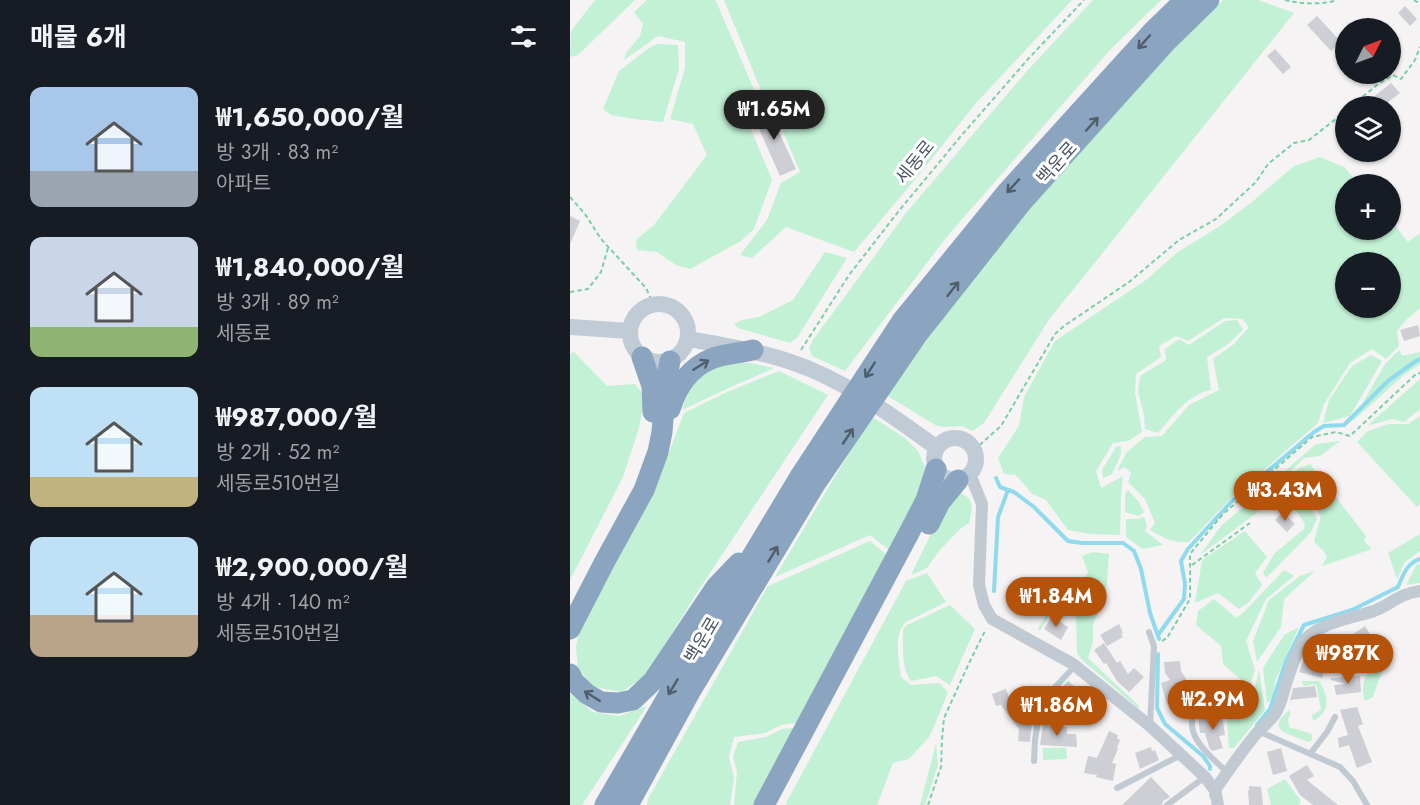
<!DOCTYPE html>
<html lang="ko">
<head>
<meta charset="utf-8">
<style>
  :root { --surface:#171b24; --page:#242831; --text:#f1f3f6; --muted:#9ea1a6; --accent:#b45309 }
  body { margin:0; font-family:Jost,"Noto Sans KR",sans-serif; background:var(--page); color:var(--text); height:100vh; display:flex; flex-direction:column; font-size:22px; white-space:nowrap }
  * { box-sizing:border-box; margin:0 }
  p { font-size:20px; color:var(--muted) }
  .icon { flex:none; width:33px; height:33px; fill:none; stroke:currentColor; stroke-width:2; stroke-linecap:round; stroke-linejoin:round }
  .map { position:relative; flex:1; overflow:hidden }
  .drawer { display:flex; flex-direction:column; background:var(--surface); width:570px }
  .drawer>* { flex:none }
  .needle { width:39px; rotate:48deg }
  .fabs { position:absolute; left:765px; top:18px; display:grid; gap:12px }
  .fabs a { display:grid; place-items:center; width:66px; height:66px; border-radius:50%; background:var(--surface); box-shadow:0 2px 4px #0004; font-size:30px }
  .price { position:absolute; translate:-50% -51px; padding:0 14px; border-radius:21px; background:var(--accent); color:#fff; font-size:20px; line-height:39px; filter:drop-shadow(0 2px 3px #0008) }
  .price::after { content:''; position:absolute; left:50%; top:36px; width:18px; height:14px; margin-left:-9px; background:inherit; clip-path:polygon(0 0,100% 0,50% 100%) }
  .price.active { background:#222; color:#fff }
  ul { padding:0; list-style:none }
  li { display:flex; align-items:center; gap:18px; height:150px; padding:0 30px }
  li span { display:grid; place-items:center; flex:none; width:168px; height:120px; border-radius:12px; color:#555 }
  li>.icon { margin-inline-start:auto }
  span .icon { width:72px; height:72px; fill:#fffc; stroke-width:1 }
  li b { font-size:26px }
  h2 { display:flex; justify-content:space-between; align-items:center; height:72px; padding:0 30px; font-size:26px }
  main { display:flex; flex:1; min-height:0 }
  .map>svg:first-child { display:block }
</style>
</head>
<body>
<main>
<section class="drawer">
<h2>매물 6개<svg class="icon" aria-label="filters" viewBox="0 0 24 24"><path d="M4 7h16M4 17h16"/><circle cx="9" cy="7" r="2"/><circle cx="15" cy="17" r="2"/></svg></h2>
<ul>
<li><span style="background:linear-gradient(#a9c7e8 70%,#9aa5b1 0)"><svg class="icon" aria-label="home" viewBox="0 0 24 24"><path d="M3 11l9-7 9 7M6 9v11h12V9"/></svg></span><div><b>₩1,650,000/월</b><p>방 3개 · 83 m²</p><p>아파트</p></div></li>
<li><span style="background:linear-gradient(#c9d6e8 75%,#8fb573 0)"><svg class="icon" aria-label="home" viewBox="0 0 24 24"><path d="M3 11l9-7 9 7M6 9v11h12V9"/></svg></span><div><b>₩1,840,000/월</b><p>방 3개 · 89 m²</p><p>세동로</p></div></li>
<li><span style="background:linear-gradient(#bfe0f5 75%,#c2b280 0)"><svg class="icon" aria-label="home" viewBox="0 0 24 24"><path d="M3 11l9-7 9 7M6 9v11h12V9"/></svg></span><div><b>₩987,000/월</b><p>방 2개 · 52 m²</p><p>세동로510번길</p></div></li>
<li><span style="background:linear-gradient(#bfe0f5 65%,#b9a48a 0)"><svg class="icon" aria-label="home" viewBox="0 0 24 24"><path d="M3 11l9-7 9 7M6 9v11h12V9"/></svg></span><div><b>₩2,900,000/월</b><p>방 4개 · 140 m²</p><p>세동로510번길</p></div></li>
</ul>
</section>
<div class="map">
<svg width="850" height="805" viewBox="0 0 850 805">
  <rect width="100%" height="100%" fill="#f5f3f3"/>
  <path fill="#c3f1d5" fill-rule="evenodd" d="M25 0H65L8 55 0 57 1 31Z
    M77 0H144L146 1 188 99 193 104 174 113 202 180 184 229 171 241 120 269 106 265 87 252 67 250 66 240 84 225 137 155 123 124 100 119 115 68V42L88 36 54 60 56 53 70 36 73 24 64 12Z
    M154 0H502L407 102 347 177 284 252 216 227 182 258 170 255 197 220 211 183 230 172 202 105 193 95Z
    M523 0H591L539 51 375 239 275 371 242 356 239 348 243 340 336 213 457 71Z
    M653 0H688L724 13 511 280 480 318 414 423 403 431 392 426 375 427 367 426 316 395 379 310 455 213 603 49Z
    M87 44 108 45 109 69 93 122 65 119 41 115 33 109 49 71 79 48Z
    M750 157 774 167 789 184H776V230H820L821 221 838 242 850 233V308L836 320 827 331 829 346 816 359 802 349 780 363 754 404 748 423 661 498 619 542C604 544 592 537 580 530L585 523 575 499 558 482 561 473 555 467 547 471 556 453 575 437 592 436 619 405 649 390 643 359 664 344 679 327 672 319 654 318 618 341 606 336 589 346 591 357 566 374 565 393 572 432 558 441 543 443 526 471 531 488 553 476C550 496 551 515 550 535L520 534 498 530 476 500 462 494 446 475 434 474 428 458 449 426 454 397 485 341 576 280 608 252 650 226 682 202 724 166ZM776 262H820V308H776Z
    M255 252 277 258 227 338 220 343 168 328 164 324 172 320 189 317 223 300Z
    M667 320 673 330 657 345 637 357 641 390C617 395 603 416 588 433L575 429 574 415 568 392 570 376 596 360 595 349 609 339 619 345 655 321Z
    M829 350 832 356 850 352V364L834 375 784 420H780L791 406 815 364Z
    M4 352 37 386 65 384 75 397 69 428 53 477 0 580V354Z
    M801 355 812 361 780 416 753 423 759 400 782 366Z
    M169 363H181L204 368 161 387 112 410C118 391 129 373 149 366 155 364 162 364 169 363Z
    M209 371 258 395 130 588 76 675 52 692 24 687 8 669 6 647 9 631 82 497 114 413 157 392Z
    M850 379V409L834 422 822 419 797 426Z
    M301 416 335 438 348 451 355 467 352 490 319 550 300 535 205 577Z
    M850 416V504L847 507 787 442 798 431 819 424H838Z
    M770 441 750 456 734 458 704 488V495L715 489H730L747 519 741 532 696 578 693 573 704 554 734 529 735 524 720 502 700 503 630 555 651 526 746 444Z
    M551 446V454L542 474 533 478 532 470 546 447Z
    M740 464 796 536 794 541 802 549 752 566 757 557 753 550 744 542 751 516 731 486 714 484 729 468Z
    M558 490 569 502 574 512 569 516 555 512V494Z
    M391 493C406 501 402 509 399 523L390 529 369 551 357 568 341 575 376 503 382 496Z
    M574 517 577 526 575 531 593 545 572 549 556 537V519H567Z
    M675 531 697 557 685 573 692 585 678 603 669 609 648 593 625 603 632 560Z
    M850 534V551L835 562 827 579 818 553Z
    M300 541 318 556 230 722 211 725 195 733 164 737 159 757 164 777 160 805H77L78 799 198 586Z
    M523 552 539 554 536 594 523 625V642L518 658 570 707 568 708 511 659 507 653 506 614 503 609 481 612 470 631 468 629 479 610 491 602 510 585 518 573 512 556Z
    M847 564H850V583L836 585Z
    M714 570 724 576 696 599 676 641 685 670 671 712 662 711 672 693 671 680 653 664 651 646 626 625 628 611 644 599 666 618 674 612Z
    M745 571 714 599 711 627 687 662 683 641 699 600 730 576Z
    M357 573 376 602 336 622C323 634 329 661 331 677L341 685 369 683 378 692 363 729 359 737 339 759 323 763 307 805H215L336 581Z
    M380 605 405 629 380 685 366 676 341 681C331 669 333 644 333 629L337 625Z
    M729 627 705 681 703 698 697 703 693 668 714 635Z
    M809 658 814 665 803 697 795 701C789 681 797 673 809 658Z
    M689 670 695 710 664 748H659L657 719 665 716 675 719C682 704 685 686 689 670Z
    M731 681H749C759 696 761 712 743 721L742 715 751 710 747 687 745 684 734 686Z
    M0 694 23 712 49 716 77 706 12 805H0Z
    M719 710 721 714 718 719 719 727 742 734V740L738 742 713 732 708 726 710 719Z
    M227 728 187 805H164L167 772 163 757 168 742 196 737 212 729Z
    M366 743 368 765 355 805H350Z
    M473 748H496L497 759 473 760Z
    M715 779 731 801 729 805H701L697 789Z"/>
  <g fill="none" stroke-linecap="round" stroke-linejoin="round">
    <path stroke="#90daee" stroke-width="4" d="M426 478 430 487 444 492 464 507 498 541 512 543H553L564 551 571 569 580 613 589 639
      M424 591 428 517 438 490
      M588 635 614 599 615 584 611 561 618 549 662 501 744 432 754 426 774 425 818 381 846 361 850 359
      M588 654 587 708 595 724 633 756 640 766V769
      M687 725 700 709 716 661 734 625 782 610 828 587C833 575 837 563 850 559"/>
  </g>
  <path fill="#cdcfd5" d="M835 6 847 19 840 26 828 13Z
    M747 16 771 42 761 51 737 25Z
    M705 49 721 67 713 74 697 56Z
    M821 83 830 93 813 106H792Z
    M197 106 226 169 210 176 182 113Z
    M0 216 10 221 0 244Z
    M848 325 850 336 834 341 830 330Z
    M713 512 725 524 717 532 705 520Z
    M482 616 498 627 491 640 474 629Z
    M549 624 553 633 551 634 553 637 537 646 530 635Z
    M795 626 809 649 790 660 777 638Z
    M534 643 547 663 550 661 558 674 564 668 574 677 559 692 547 681 536 663 534 664 524 650Z
    M735 656 751 660 750 663 756 664 752 678 729 672Z
    M610 661 611 671 615 677 622 694 597 704 591 683 600 680 595 673 594 662Z
    M790 676 791 692 766 695 764 685 775 684 761 680V678Z
    M498 681 512 692 500 706 498 703 489 714 477 703Z
    M745 686 747 697 720 700 723 688Z
    M436 689 445 713 451 709 462 723 460 742 448 741 449 729 431 705 426 706 422 694Z
    M787 707 793 724 788 726 802 762 787 768 779 745 769 748 768 738 778 735 770 710Z
    M652 715 655 735 649 736 653 748 642 751 639 747 635 733H630L628 718Z
    M473 724H480L478 726 497 727V734H506L507 747 470 745Z
    M539 731 548 735 547 738 550 740 547 748 548 749 542 763 546 764 543 781 526 777 527 775 514 773 518 756 527 758Z
    M581 747 582 751 585 750 589 760 570 769 565 753Z
    M711 748 717 771 703 775 697 752Z
    M737 765 744 776 737 780 768 805H743L730 795 719 776Z
    M581 777 600 797 593 801 592 805H552Z
    M679 786 691 787 693 805H679L678 790 679 791Z"/>
  <g fill="none" stroke-linecap="round" stroke-linejoin="round">
    <path stroke="#7ad0a6" stroke-width="2" stroke-dasharray="4.5 3" stroke-linecap="butt" d="M715 0C729 4 754 5 767 0
      M844 0 850 4
      M781 106 807 85 823 75 831 79 845 60 850 47
      M0 197 15 214 31 239 76 288 83 304
      M0 292 18 289 31 272 38 248
      M231 350 279 275 328 212 391 136 459 58 514 0
      M404 450 431 426 485 334 494 326 559 282 609 240 646 219 686 182 698 164 724 143 739 140 776 111
      M622 565 680 523
      M592 641 597 638 620 599V554L652 515 742 437 766 432 780 436 846 374 850 373
      M358 805 371 767 372 739 374 718 400 661 416 629"/>
    <path stroke="#c1cad2" stroke-width="6" d="M579 632 584 646 580 726
      M626 710C611 734 641 757 657 772
      M688 731 770 767 783 781 797 805
      M740 754 757 732 765 717
      M464 761 465 740 471 702 505 666
      M547 788 611 755
      M597 805 635 777"/>
    <path stroke="#c1cad2" stroke-width="12" d="M400 474 412 504 409 585 414 605 422 619 503 664 580 726 635 777 645 790 648 805
      M645 795V790C658 771 671 752 686 734 692 727 700 721 705 714 711 705 713 694 716 684 720 671 725 657 731 645 742 624 783 618 804 611 822 604 828 594 850 591"/>
    <path stroke="#c1cbd6" stroke-width="16" d="M60 333a29 29 0 1 1 58 0a29 29 0 1 1-58 0Z
      M0 327 60 331
      M119 339C153 345 188 351 221 362 275 380 321 415 367 448
      M364 459a21 21 0 1 1 42 0a21 21 0 1 1-42 0Z"/>
    <path stroke="#8ba5c1" stroke-width="21" d="M72 357 82 386 83 412
      M100 409C107 387 119 368 141 359 154 354 170 353 183 350
      M359 524 370 502 388 480
      M0 629 34 563 74 490 88 452 92 432 96 382 100 361
      M0 674 4 682 17 694 31 702 48 703 63 700 83 681 146 587 169 563
      M35 805 101 691 231 475 332 321 438 191 583 31 615 0
      M58 805 121 690 245 484 347 335 452 202 596 42 639 0
      M194 805 340 531 356 500 366 469"/>
  </g>
  <defs><path id="oneway-shaft" d="M-6 0H5M1.5-3L5.5 0L1.5 3" fill="none" stroke-width="1.6" stroke-linecap="round" stroke-linejoin="round" transform="scale(1.5)"/></defs>
  <g stroke="#505e6b">
    <use href="#oneway-shaft" transform="translate(574 42) rotate(132)"/>
    <use href="#oneway-shaft" transform="translate(522 124) rotate(-48)"/>
    <use href="#oneway-shaft" transform="translate(443 186) rotate(132)"/>
    <use href="#oneway-shaft" transform="translate(383 289) rotate(-52)"/>
    <use href="#oneway-shaft" transform="translate(131 365) rotate(-32)"/>
    <use href="#oneway-shaft" transform="translate(300 370) rotate(123)"/>
    <use href="#oneway-shaft" transform="translate(278 436) rotate(-56)"/>
    <use href="#oneway-shaft" transform="translate(203 554) rotate(-59)"/>
    <use href="#oneway-shaft" transform="translate(103 687) rotate(121)"/>
    <use href="#oneway-shaft" transform="translate(22 696) rotate(-148)"/>
  </g>
  <g text-anchor="middle" dominant-baseline="central" stroke-width="6" stroke-linejoin="round" paint-order="stroke">
    <g font-size="18" fill="#4a5661" stroke="#fff">
      <text transform="translate(345 162) rotate(-51)">세동로</text>
      <text transform="translate(487 163) rotate(-48)">백운로</text>
      <text transform="translate(132 640) rotate(-59)">백운로</text>
    </g>
  </g>
</svg>
<div class="fabs">
<a><svg class="needle" viewBox="-14 -14 28 28"><path d="M0-13l5 13h-10z" fill="#e53935"/><path d="M0 13l5-13h-10z" fill="#9ea1a6"/></svg></a>
<a><svg class="icon" aria-label="layers" viewBox="0 0 24 24"><path d="M12 4l9 5-9 5-9-5zM3 14l9 5 9-5"/></svg></a>
<a>+</a>
<a>−</a>
</div>
<b class="price active" style="left:204px;top:141px">₩1.65M</b>
<b class="price" style="left:715px;top:522px">₩3.43M</b>
<b class="price" style="left:486px;top:628px">₩1.84M</b>
<b class="price" style="left:778px;top:685px">₩987K</b>
<b class="price" style="left:643px;top:731px">₩2.9M</b>
<b class="price" style="left:487px;top:737px">₩1.86M</b>
</div>
</main>
</body>
</html>
